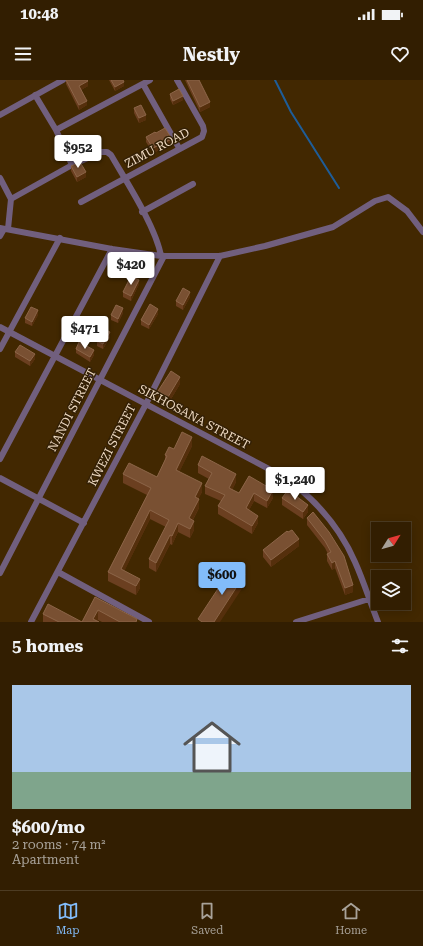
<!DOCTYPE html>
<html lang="en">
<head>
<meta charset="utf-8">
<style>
  :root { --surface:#321e01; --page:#3d2b10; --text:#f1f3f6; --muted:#a8a299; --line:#4d3c23; --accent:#82bcfa }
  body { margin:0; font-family:"Roboto Serif",serif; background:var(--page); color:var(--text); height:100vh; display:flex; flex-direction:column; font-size:15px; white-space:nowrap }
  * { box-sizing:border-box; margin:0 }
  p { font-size:13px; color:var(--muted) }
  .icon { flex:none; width:22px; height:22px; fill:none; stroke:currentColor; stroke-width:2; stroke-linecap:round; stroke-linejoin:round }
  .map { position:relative; height:542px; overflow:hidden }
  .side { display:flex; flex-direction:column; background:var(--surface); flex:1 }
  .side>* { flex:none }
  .needle { width:26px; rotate:53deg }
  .controls { position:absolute; left:371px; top:442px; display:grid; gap:8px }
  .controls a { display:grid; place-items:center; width:40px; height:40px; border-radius:0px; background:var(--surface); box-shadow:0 2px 10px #0003,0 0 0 1px var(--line); font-size:20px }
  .price { position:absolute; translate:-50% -34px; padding:0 9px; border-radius:4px; background:#fff; color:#222; font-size:13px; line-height:26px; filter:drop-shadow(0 1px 2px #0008) }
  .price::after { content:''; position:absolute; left:50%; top:24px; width:12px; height:9px; margin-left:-6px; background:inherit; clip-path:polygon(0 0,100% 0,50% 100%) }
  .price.on { background:var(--accent); color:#111 }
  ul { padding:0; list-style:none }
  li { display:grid; align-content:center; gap:8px; height:212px; padding:0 12px }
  li span { display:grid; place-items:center; height:124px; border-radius:0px; color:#555 }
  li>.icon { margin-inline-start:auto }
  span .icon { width:72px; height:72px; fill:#fffc; stroke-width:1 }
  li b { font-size:17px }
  h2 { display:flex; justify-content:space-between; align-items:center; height:48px; padding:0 12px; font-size:17px }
  .status { display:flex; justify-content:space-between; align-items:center; height:28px; padding:0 20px; background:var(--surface); direction:ltr }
  .status svg { height:11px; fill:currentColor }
  header { display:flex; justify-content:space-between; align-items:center; height:52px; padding:0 12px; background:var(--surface); font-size:18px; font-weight:700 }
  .dock { display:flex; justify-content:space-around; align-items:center; height:56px; border-top:1px solid var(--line); background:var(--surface); font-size:11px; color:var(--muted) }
  .dock a { display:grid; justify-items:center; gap:2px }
  .dock .on { color:var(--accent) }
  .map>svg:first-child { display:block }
</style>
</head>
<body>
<div class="status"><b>10:48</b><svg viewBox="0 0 49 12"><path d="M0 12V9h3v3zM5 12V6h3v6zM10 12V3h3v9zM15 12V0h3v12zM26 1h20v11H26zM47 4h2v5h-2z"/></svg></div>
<header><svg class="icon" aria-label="menu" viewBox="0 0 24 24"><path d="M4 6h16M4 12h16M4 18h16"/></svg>Nestly<svg class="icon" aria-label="heart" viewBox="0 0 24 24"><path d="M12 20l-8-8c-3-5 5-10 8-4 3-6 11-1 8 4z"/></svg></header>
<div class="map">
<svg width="423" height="542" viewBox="0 0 423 542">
  <rect width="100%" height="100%" fill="#422801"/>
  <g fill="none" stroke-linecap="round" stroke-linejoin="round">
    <path stroke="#1e5d99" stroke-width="2" d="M275 0 291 32 339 108"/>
    <path stroke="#715f7e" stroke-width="6" d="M143 4 179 68
      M35 15 56 50 72 85
      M0 35 63 0
      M56 50 150 0
      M0 98 11 119 8 149
      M11 119 72 85 101 72H107L111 75C126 101 156 147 161 176
      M81 122 202 57 204 51 203 46 177 0
      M142 132 193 104
      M0 148 112 169 161 176H220L265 166 333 147 375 121 388 117 407 131 423 152
      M0 156 4 149
      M0 247 286 398C317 421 340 447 355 482 364 502 370 522 378 542
      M0 269 60 158
      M0 379 112 169
      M0 398 84 443
      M58 492 149 542
      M0 493 164 176
      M31 542 146 324 220 176
      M296 542 369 519"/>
  </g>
  <path fill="#6b3f20" d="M66 0H87L88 6 81 10 87 25 79 30 66 4Z
    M109 0H123L124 6 115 11Z
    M185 0H199L210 27 200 32Z
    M170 14 183 20 173 25 170 19Z
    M134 28 146 40 139 43 134 33Z
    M156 53 172 64 153 73 146 62V57Z
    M71 86 86 97 77 102 71 91Z
    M139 204 131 221 123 217V212Z
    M190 217 183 230 176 226V221Z
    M123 233 118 243 111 240V235Z
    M158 234 149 249 141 245V240Z
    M38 235 32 246 25 243V238Z
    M91 246 84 260 77 256V252Z
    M110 257 103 269 97 266V261Z
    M76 269 94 275 90 282 76 273Z
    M15 272 35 279 30 286 15 277Z
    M180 304 168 324 158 318V311Z
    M192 366 179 392 202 412 198 419 199 428 193 440 194 450 190 458 178 452 172 465 170 464 156 492 149 488V479L166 447 150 439 124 491 140 508 136 515 108 501V492L147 415 123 403V394L157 397 165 380V375L174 369Z
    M198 385 236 402 232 410 239 413 249 396 273 418 267 428 254 421 249 430 258 443 252 454 218 434V426L221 421 205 414V406L209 399 198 393Z
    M282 418 308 432 303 439 282 425Z
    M313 432 353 512 345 515 335 488 332 490 327 481V474H328L325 468 307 445V438Z
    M299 466 271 487 263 477V470Z
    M95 517 137 542H102L98 540 97 541 99 542H43V534L82 542Z"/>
  <path fill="#552f0c" d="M88 1V6L79 11V6Z
    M124 2V6L115 11V7Z
    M183 16V20L173 25V21Z
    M87 21V25L79 30V25Z
    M210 22V27L200 32V27Z
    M146 35V40L139 43V38Z
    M172 59V64L153 73V68Z
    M86 92V97L77 102V97Z
    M139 200V204L131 221V216Z
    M190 212V217L183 230V225Z
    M123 228V233L118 243V239Z
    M158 229V234L149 249V245Z
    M38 230V235L32 246V242Z
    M91 241V246L84 260V255Z
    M110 252V257L103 269V264Z
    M94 270V275L90 282V277Z
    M35 274V279L30 286V281Z
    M180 297V304L168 324V317Z
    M192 357V366L176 399V390Z
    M236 394V402L229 416V408Z
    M202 403V412L195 426V417Z
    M273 410V418L267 428V421Z
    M254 413V421L246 436V428Z
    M199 419V428L189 447V438Z
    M308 425V432L303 439V432Z
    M150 430V439L121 498V489Z
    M258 436V443L252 454V446Z
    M194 441V450L190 458V449Z
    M178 443V452L172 465V456Z
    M170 455V464L156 492V483Z
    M299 459V466L271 487V480Z
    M335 481V488L332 490V483Z
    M245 494V504L220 542H214Z
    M140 499V508L136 515V506Z
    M353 505V512L345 515V508Z
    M98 530V540L97 542 93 539Z"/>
  <path fill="#795032" stroke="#8c6548" d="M66 0H87L88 1 79 6 87 21 79 25Z
    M111 0H123L124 2 115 7Z
    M187 0H199L210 22 200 27Z
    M179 9 183 16 173 21 170 14Z
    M141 25 146 35 139 38 134 28Z
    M165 48 172 59 153 68 146 57 155 52 156 53Z
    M80 82 86 92 77 97 71 86Z
    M131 196 139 200 131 216 123 212Z
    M183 208 190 212 183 225 176 221Z
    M150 224 158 229 149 245 141 240Z
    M116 225 123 228 118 239 111 235Z
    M31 227 38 230 32 242 25 238Z
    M84 238 91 241 84 255 77 252Z
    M104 249 110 252 103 264 97 261Z
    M79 262 94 270 90 277 76 269Z
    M20 265 35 274 30 281 15 272Z
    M171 291 180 297 168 317 158 311Z
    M182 352 192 357 176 390 202 403 195 417 199 419 189 438 194 441 190 449 178 443 172 456 170 455 156 483 149 479 169 440 150 430 121 489 140 499 136 506 108 492 151 408 123 394 129 383 157 397 167 376 165 375 169 367 174 369Z
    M202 376 236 394 229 408 239 413 249 396 273 410 267 421 254 413 246 428 258 436 252 446 218 426 225 415 205 406 212 393 198 385Z
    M288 410 308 425 303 432 282 418Z
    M313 432 329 452 344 476 353 505 345 508 335 481 332 483 327 474 331 472 325 461 307 438Z
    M292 450 299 459 271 480 263 470 287 451 288 452Z
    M233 486 245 494 214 542H202L198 539Z
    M95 517 137 539 136 542H120L98 530 93 539 99 542H59L43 534 48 524 82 542Z"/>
  <g text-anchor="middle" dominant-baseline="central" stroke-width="3" stroke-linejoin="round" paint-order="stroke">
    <g font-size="12" fill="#f0dbc3" stroke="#332006">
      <text transform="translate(157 68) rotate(-28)">ZIMU ROAD</text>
      <text transform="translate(72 330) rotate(-63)">NANDI STREET</text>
      <text transform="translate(194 337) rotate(28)">SIKHOSANA STREET</text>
      <text transform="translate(112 365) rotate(-63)">KWEZI STREET</text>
    </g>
  </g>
</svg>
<div class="controls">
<a><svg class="needle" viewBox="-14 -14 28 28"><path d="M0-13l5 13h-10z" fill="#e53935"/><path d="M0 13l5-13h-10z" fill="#a8a299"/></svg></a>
<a><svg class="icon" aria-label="layers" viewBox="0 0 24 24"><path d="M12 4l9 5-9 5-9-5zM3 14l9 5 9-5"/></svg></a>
</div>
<b class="price" style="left:78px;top:89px">$952</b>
<b class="price" style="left:131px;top:206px">$420</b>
<b class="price" style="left:85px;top:270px">$471</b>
<b class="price" style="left:295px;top:421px">$1,240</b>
<b class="price on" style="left:222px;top:516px">$600</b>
</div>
<section class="side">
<h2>5 homes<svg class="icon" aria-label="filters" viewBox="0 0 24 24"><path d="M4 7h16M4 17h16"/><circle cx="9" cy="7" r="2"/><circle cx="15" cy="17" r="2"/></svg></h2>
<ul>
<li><span style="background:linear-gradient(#a9c7e8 70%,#7fa58c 0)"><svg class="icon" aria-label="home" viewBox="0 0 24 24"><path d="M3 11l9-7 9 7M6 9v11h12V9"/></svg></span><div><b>$600/mo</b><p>2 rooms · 74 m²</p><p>Apartment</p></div></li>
</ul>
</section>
<nav class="dock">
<a class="on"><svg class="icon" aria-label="map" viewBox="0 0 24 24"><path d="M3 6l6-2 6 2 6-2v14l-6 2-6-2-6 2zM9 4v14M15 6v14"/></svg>Map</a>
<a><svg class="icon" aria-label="saved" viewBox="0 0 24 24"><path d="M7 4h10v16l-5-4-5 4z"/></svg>Saved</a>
<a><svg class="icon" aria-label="home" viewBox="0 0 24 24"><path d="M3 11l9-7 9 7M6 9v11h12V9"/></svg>Home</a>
</nav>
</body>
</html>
